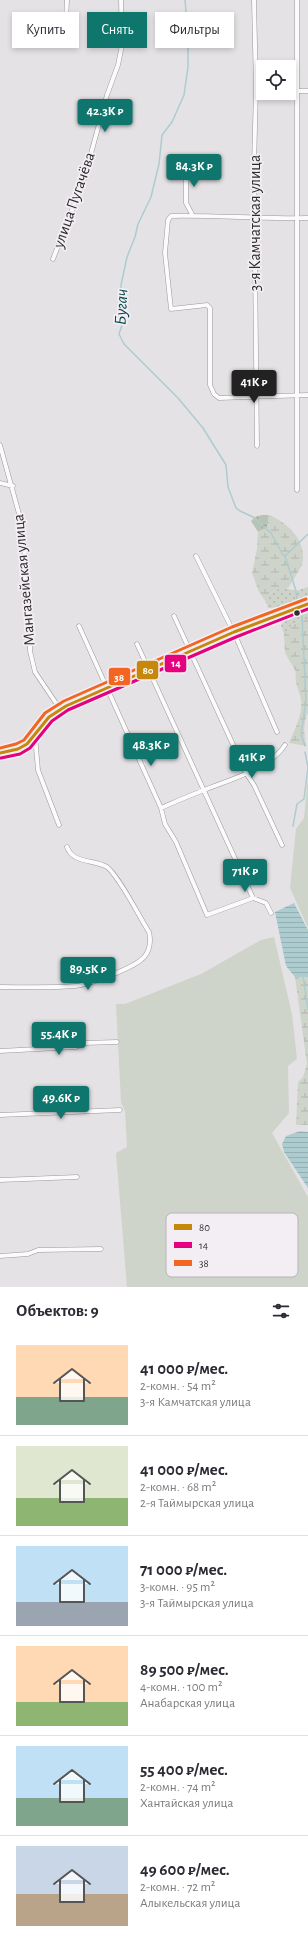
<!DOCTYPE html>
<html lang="ru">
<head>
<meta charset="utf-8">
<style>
  :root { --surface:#fff; --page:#f2f2f3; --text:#2b2b33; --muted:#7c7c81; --line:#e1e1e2; --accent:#0f766e }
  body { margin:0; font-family:"Alegreya Sans",sans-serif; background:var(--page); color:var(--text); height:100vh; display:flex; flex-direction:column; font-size:15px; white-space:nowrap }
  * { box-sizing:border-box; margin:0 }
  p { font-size:13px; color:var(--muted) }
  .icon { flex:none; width:22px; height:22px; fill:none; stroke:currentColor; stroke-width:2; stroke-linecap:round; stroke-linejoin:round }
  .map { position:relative; height:1287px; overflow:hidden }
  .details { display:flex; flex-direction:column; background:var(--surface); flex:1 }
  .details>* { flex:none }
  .hud { position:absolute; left:12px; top:12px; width:284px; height:36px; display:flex; gap:8px }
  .tools { position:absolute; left:256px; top:60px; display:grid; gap:8px }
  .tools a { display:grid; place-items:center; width:40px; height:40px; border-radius:0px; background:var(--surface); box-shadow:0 2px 6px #0003; font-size:20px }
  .price { position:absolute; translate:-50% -34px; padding:0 9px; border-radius:4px; background:var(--accent); color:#fff; font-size:13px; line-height:26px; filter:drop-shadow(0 1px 2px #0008) }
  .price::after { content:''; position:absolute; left:50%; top:24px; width:12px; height:9px; margin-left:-6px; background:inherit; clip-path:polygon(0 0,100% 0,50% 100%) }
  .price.selected { background:#222; color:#fff }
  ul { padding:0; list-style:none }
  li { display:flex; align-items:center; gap:12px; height:100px; padding:0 16px }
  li+li { border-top:1px solid var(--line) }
  li span { display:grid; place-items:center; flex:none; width:112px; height:80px; border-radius:0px; color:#555 }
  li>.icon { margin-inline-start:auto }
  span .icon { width:48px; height:48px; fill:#fffc; stroke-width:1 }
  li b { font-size:17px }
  h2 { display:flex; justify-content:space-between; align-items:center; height:48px; padding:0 16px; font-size:17px }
  .tag { padding:0 14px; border-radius:0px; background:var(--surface); box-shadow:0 2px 6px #0003; font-size:14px; line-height:36px }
  .tag.selected { background:var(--accent); color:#fff }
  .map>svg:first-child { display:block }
</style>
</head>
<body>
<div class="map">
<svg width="308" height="1287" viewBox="0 0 308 1287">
  <defs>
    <pattern id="grass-dots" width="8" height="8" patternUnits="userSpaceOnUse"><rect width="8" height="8" fill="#ced4ca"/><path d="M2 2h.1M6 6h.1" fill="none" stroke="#b1b6ae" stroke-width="1.8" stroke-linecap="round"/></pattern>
    <pattern id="forest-crowns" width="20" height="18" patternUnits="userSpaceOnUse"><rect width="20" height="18" fill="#b9c3b4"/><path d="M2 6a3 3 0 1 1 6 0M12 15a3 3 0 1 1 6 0" fill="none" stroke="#979f93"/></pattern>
    <pattern id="wetland-marsh" width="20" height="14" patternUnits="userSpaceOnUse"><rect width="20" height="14" fill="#ced4ca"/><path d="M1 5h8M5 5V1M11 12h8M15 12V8" fill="none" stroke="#b1b6ae"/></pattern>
    <pattern id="water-rules" width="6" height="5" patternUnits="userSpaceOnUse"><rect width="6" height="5" fill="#adcccf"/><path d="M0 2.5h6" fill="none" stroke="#95afb2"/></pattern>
  </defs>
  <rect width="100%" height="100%" fill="#e5e2e5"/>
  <path fill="url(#grass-dots)" d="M282 587 296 591 308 587V596L285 607 268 608 266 602 272 592Z
    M308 613V619L293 624 284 634 281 625 285 620Z"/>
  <path fill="url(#forest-crowns)" d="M262 515H269L267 528 258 532 251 521 255 517Z"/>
  <path fill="url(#wetland-marsh)" d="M269 515C288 523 308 541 302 565 298 572 293 580 289 587L285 589 282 588 272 592 266 602 259 592 252 573 257 549 258 532 267 528Z
    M308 619V714L306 715 304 730 306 746 289 743C294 730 303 715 301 700 299 689 294 683 296 672L285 653 284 634 293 624Z
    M295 977H308V1125H296L298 1082 303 1077 307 1064Z"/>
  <path fill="#ced4ca" d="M308 776V928L290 888 296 829 304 818Z
    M274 937 292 1014 297 1059 288 1066 289 1113 272 1133 308 1197V1287H127L116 1153 127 1147 125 1111 121 1102 116 1004H125L201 974 261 940Z"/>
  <path fill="url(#water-rules)" d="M294 903 308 930V977H295L286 966 275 912Z
    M300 1131 308 1132V1188L284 1152 282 1144 286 1136Z"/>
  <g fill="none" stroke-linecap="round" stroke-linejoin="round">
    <path stroke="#adcccf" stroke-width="1.5" d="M185 0 188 35V67L184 95 172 122 162 135 159 164 151 197 138 224 135 237 127 257 121 285 122 325 119 334 124 344 178 398 203 428 226 465 228 487 236 508 240 511 253 517 271 533 283 555 285 556 308 534
      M285 556 296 591 297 602
      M302 616 306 701 301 734 305 746
      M293 826 297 804 304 799 308 767 305 752
      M303 976 308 1010"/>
    <defs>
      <path id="street" d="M254 0 256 89 254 166 257 446
        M66 21 67 0
        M256 89 263 90
        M289 91H308
        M186 164V203L193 216
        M308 218C262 219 217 215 171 216L168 220 165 253 171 309 207 305 210 308V385L214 394 219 398 308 395
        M53 259 84 179 107 95 118 65 122 45 121 0
        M0 445 21 521 25 547 24 593 30 626V651L35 672 60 709
        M0 483 13 486
        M297 490V0
        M196 556 235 635 277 732
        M174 616 246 773 254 785 282 845
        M79 626 161 808 165 824 176 842 207 915 253 898 266 903 271 913
        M137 644 253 898
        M35 736 38 770 59 825
        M0 753 18 749 27 744 49 717 66 706 234 632 308 604
        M161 808C175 802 188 796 202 791 228 780 269 770 285 745
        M0 987C25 987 50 988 75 986 89 985 137 967 145 956 150 950 151 940 149 932 140 918 119 876 107 867 94 859 73 864 67 847
        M0 1051 76 1047 84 1043 117 1042
        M0 1115 120 1110
        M0 1180 77 1177
        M0 1256 28 1254 38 1250 101 1249"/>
    </defs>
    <use href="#street" stroke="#9a989a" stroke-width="5"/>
    <use href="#street" stroke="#fbfbfb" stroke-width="4"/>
    <defs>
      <path id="bus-1" d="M0 753 18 749 27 744 49 717 66 706 234 632 308 604"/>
      <path id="bus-2" d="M1 758 20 754 30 748 52 721 68 710 236 637 308 609"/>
      <path id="bus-3" d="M0 748 16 744 24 740 45 713 64 701 232 627 306 599"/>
    </defs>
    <use href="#bus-1" stroke="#f3eef3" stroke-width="6"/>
    <use href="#bus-2" stroke="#f3eef3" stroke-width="6"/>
    <use href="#bus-3" stroke="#f3eef3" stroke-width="6"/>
    <use href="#bus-1" stroke="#c5880c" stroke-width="3"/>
    <use href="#bus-2" stroke="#e5007d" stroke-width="3"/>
    <use href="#bus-3" stroke="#f26522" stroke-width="3"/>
  </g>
  <circle fill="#2e2c2e" stroke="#f3eef3" stroke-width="1.5" cx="297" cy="613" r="3.5"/>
  <g text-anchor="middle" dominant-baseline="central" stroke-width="3.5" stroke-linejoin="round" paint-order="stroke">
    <g font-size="16" fill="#2e2c2e" stroke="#f3eef3">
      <text transform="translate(74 200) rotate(-71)">улица Пугачёва</text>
      <text transform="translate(255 223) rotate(-90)">3-я Камчатская улица</text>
      <text transform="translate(24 580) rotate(-95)">Мангазейская улица</text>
    </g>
    <g font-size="17" font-style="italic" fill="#01494c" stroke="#f3eef3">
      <text transform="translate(121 307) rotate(-87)">Бугач</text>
    </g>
  </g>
  <rect x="166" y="1213" width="132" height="64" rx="6" fill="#f3eef3" stroke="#b8b4b8" stroke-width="1"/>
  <rect x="174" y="1224" width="18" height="6" fill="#c5880c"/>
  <rect x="174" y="1242" width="18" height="6" fill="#e5007d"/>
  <rect x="174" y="1260" width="18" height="6" fill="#f26522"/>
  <g font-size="11" fill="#2e2c2e">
    <text x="199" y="1231">80</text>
    <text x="199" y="1249">14</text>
    <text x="199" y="1267">38</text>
  </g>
  <g stroke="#f3eef3" stroke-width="1.5">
    <rect x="164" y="654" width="23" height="19" rx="4" fill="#e5007d"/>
    <rect x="136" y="660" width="23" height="20" rx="4" fill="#c5880c"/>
    <rect x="108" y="667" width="23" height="19" rx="4" fill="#f26522"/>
  </g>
  <g font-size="11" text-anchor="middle" font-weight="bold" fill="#fff">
    <text x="176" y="667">14</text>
    <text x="148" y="674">80</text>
    <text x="119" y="681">38</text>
  </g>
</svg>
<div class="tools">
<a><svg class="icon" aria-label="locate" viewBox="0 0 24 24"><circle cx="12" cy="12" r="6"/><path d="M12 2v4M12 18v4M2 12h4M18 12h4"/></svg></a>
</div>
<b class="price" style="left:105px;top:133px">42.3K ₽</b>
<b class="price" style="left:194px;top:188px">84.3K ₽</b>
<b class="price selected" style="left:254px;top:404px">41K ₽</b>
<b class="price" style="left:151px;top:767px">48.3K ₽</b>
<b class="price" style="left:252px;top:779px">41K ₽</b>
<b class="price" style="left:245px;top:893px">71K ₽</b>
<b class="price" style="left:88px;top:991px">89.5K ₽</b>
<b class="price" style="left:59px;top:1056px">55.4K ₽</b>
<b class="price" style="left:61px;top:1120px">49.6K ₽</b>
<div class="hud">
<a class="tag">Купить</a>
<a class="tag selected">Снять</a>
<a class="tag">Фильтры</a>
</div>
</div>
<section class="details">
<h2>Объектов: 9<svg class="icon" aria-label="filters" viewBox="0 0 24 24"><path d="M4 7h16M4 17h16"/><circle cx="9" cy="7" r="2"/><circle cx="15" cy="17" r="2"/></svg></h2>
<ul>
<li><span style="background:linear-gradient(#ffd9b3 65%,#7fa58c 0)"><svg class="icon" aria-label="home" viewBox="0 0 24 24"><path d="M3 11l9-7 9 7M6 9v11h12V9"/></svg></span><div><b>41 000 ₽/мес.</b><p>2-комн. · 54 m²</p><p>3-я Камчатская улица</p></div></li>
<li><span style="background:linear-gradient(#dfe7d0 65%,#8fb573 0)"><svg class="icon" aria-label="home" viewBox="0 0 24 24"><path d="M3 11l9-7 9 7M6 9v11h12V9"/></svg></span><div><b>41 000 ₽/мес.</b><p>2-комн. · 68 m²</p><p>2-я Таймырская улица</p></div></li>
<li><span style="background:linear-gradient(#bfe0f5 70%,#9aa5b1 0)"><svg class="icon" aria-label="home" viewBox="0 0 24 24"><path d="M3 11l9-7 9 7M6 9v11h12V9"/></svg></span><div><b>71 000 ₽/мес.</b><p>3-комн. · 95 m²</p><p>3-я Таймырская улица</p></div></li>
<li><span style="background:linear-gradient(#ffd9b3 70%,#8fb573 0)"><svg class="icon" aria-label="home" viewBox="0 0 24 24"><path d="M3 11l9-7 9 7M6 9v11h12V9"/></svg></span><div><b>89 500 ₽/мес.</b><p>4-комн. · 100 m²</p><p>Анабарская улица</p></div></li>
<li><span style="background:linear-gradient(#bfe0f5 65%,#7fa58c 0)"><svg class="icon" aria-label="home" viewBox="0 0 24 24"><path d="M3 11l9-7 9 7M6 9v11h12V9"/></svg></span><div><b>55 400 ₽/мес.</b><p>2-комн. · 74 m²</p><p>Хантайская улица</p></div></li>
<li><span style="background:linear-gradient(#c9d6e8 60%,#b9a48a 0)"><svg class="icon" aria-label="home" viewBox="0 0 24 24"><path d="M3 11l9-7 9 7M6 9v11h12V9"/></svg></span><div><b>49 600 ₽/мес.</b><p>2-комн. · 72 m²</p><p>Алыкельская улица</p></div></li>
</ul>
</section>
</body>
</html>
